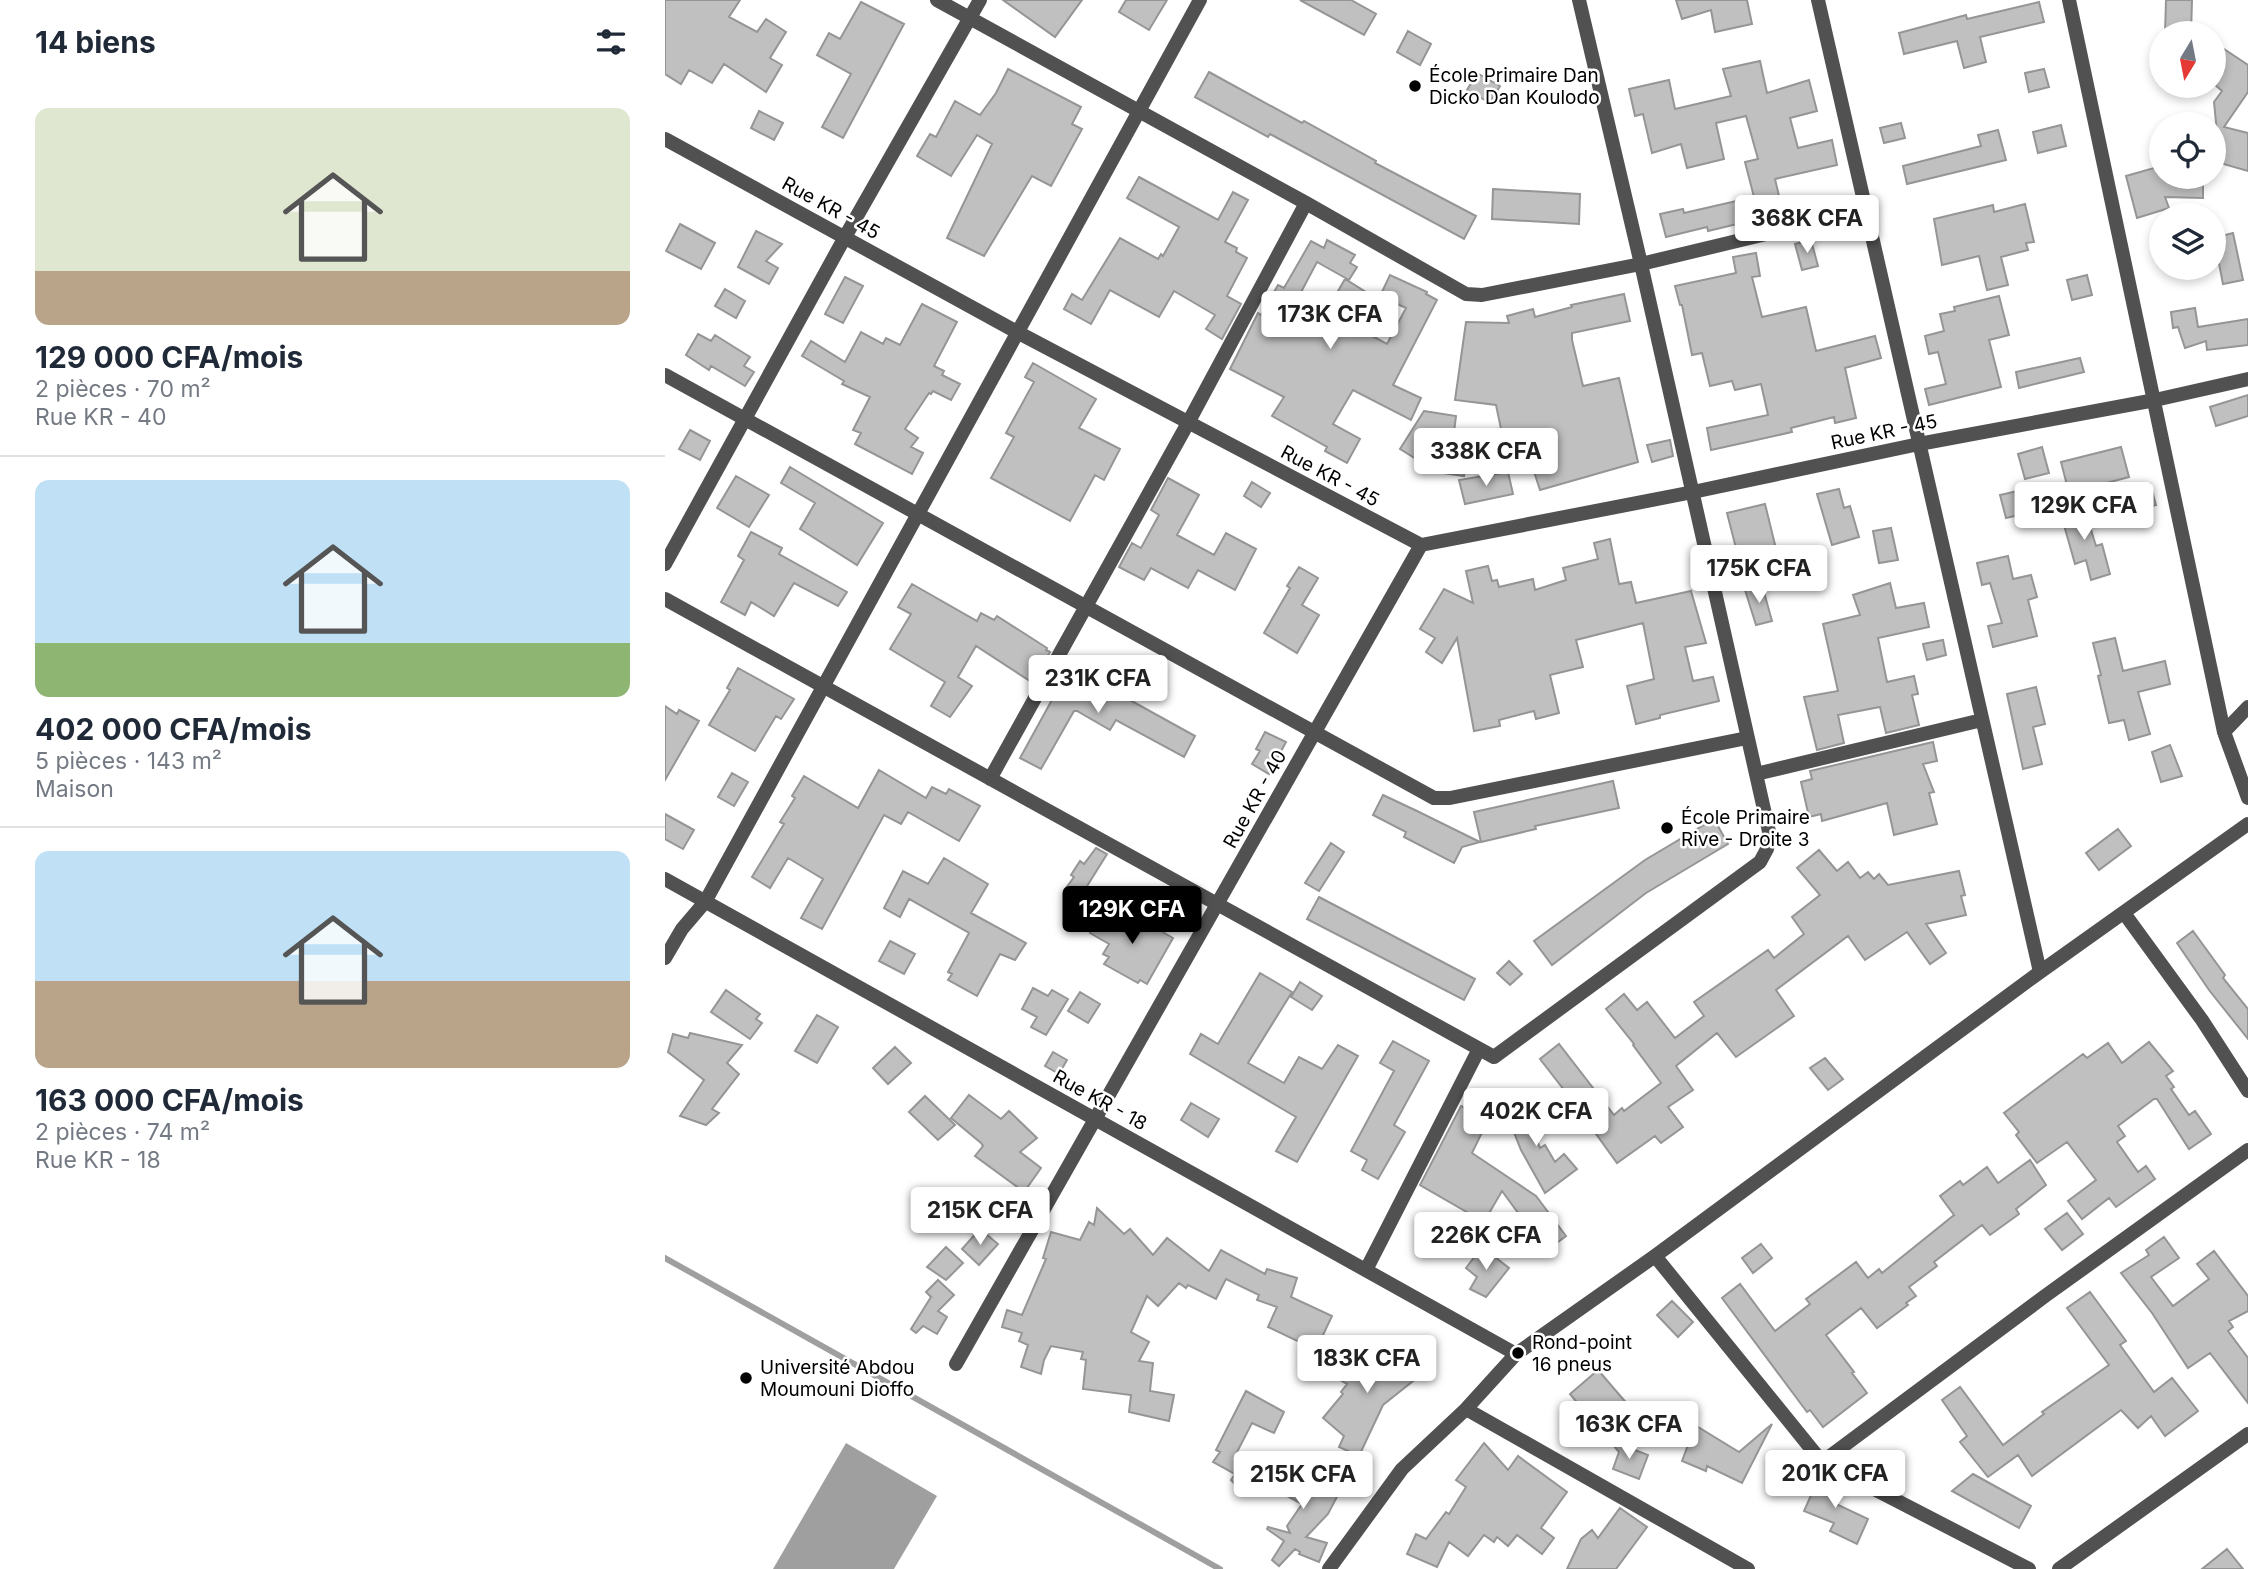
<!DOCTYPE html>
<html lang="fr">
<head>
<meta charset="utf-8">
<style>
  :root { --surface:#fff; --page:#f2f2f3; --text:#1f2937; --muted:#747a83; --line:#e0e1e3; --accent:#000 }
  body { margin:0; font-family:Inter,sans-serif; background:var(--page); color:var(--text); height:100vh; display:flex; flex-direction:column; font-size:26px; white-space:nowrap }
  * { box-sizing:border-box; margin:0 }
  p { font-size:23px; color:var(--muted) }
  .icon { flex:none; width:38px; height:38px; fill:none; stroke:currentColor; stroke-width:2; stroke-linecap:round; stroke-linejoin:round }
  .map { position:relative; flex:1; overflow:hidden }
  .drawer { display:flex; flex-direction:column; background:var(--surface); width:665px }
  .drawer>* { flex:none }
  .needle { width:46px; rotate:190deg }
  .fabs { position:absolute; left:1484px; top:21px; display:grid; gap:14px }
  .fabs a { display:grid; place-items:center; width:77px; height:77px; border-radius:50%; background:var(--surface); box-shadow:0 4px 10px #0003; font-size:35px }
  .price { position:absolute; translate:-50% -60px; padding:0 16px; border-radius:7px; background:#fff; color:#222; font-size:23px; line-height:46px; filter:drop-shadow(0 2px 4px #0008) }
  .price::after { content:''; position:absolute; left:50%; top:42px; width:21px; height:16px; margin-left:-10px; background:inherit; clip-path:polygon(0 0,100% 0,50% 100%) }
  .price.selected { background:var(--accent); color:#fff }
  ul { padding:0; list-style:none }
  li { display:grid; align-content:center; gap:14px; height:371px; padding:0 35px }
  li+li { border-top:2px solid var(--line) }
  li span { display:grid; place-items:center; height:217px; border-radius:14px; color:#555 }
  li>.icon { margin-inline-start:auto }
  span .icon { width:126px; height:126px; fill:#fffc; stroke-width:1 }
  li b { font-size:30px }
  h2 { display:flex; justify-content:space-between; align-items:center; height:84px; padding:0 35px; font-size:30px }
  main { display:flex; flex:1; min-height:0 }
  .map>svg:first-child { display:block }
</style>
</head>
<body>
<main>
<section class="drawer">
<h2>14 biens<svg class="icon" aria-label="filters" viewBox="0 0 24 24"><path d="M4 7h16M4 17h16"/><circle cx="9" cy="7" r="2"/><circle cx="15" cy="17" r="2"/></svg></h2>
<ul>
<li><span style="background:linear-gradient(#dfe7d0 75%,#b9a48a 0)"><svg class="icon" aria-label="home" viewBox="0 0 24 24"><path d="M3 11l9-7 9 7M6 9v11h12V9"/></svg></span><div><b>129 000 CFA/mois</b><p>2 pièces · 70 m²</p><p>Rue KR - 40</p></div></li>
<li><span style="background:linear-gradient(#bfe0f5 75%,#8fb573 0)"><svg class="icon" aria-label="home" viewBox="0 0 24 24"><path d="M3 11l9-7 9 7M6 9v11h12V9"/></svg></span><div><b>402 000 CFA/mois</b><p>5 pièces · 143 m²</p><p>Maison</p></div></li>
<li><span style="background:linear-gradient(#bfe0f5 60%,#b9a48a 0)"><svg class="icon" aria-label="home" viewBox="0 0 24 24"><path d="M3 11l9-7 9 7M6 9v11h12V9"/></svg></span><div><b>163 000 CFA/mois</b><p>2 pièces · 74 m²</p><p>Rue KR - 18</p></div></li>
</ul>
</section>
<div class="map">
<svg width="1583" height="1569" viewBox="0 0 1583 1569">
  <rect width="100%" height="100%" fill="#fff"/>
  <path fill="#9f9f9f" d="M181 1443 272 1496 229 1569H108Z"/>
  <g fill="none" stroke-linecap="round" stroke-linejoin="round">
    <path stroke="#9f9f9f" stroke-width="6" d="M0 1258 555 1569"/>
  </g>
  <path fill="#c0c0c0" stroke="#959595" stroke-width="2" d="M0 0H75L64 17 92 32 101 19 121 32 105 58 117 65 101 92 59 64 47 83 24 70 16 84 0 74Z
    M338 0H417L390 37Z
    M461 0H502L484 30 454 12Z
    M635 0H686L711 14 699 35Z
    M1011 0H1082L1087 24 1050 32 1046 10 1017 19Z
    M1501 0H1527L1526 33H1500Z
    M196 2 239 24 178 138 157 127 186 74 152 55 164 33 175 39Z
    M1374 2 1379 22 1315 37 1321 62 1299 68 1292 41 1239 54 1234 33 1301 15 1302 19Z
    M743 31 766 44 755 65 732 52Z
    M1559 49 1583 65V92L1559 127 1583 133V171L1555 163 1549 102 1557 91 1549 84V64Z
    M1095 61 1102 93 1144 80 1152 111 1125 118 1133 148 1167 140 1172 165 1110 179 1118 213 1043 231 1042 227 1001 237 995 214 1018 209 1019 213 1089 197 1080 162 1093 159 1081 116 1051 123 1059 159 1022 168 1016 144 987 153 978 114 970 116 964 89 1004 80 1010 109 1066 96 1058 69Z
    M343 69 416 107 407 124 417 129 386 186 367 176 319 256 282 238 327 144 312 135 286 176 252 156 265 134 271 137 290 101 315 115 331 93Z
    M1379 69 1384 87 1364 92 1360 73Z
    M544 72 637 123 639 121 711 161 710 163 811 216 799 239 605 134 603 137 530 97Z
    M812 73 835 86 825 103 802 90Z
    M94 111 118 123 109 140 86 128Z
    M1236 123 1240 138 1219 143 1215 128Z
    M1396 125 1401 146 1373 153 1368 132Z
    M1333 130 1341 160 1242 184 1238 166 1316 146 1313 135Z
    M1496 166V177H1538V198L1500 197 1504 208 1472 218 1461 176Z
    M474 177 553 220 568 192 583 200 560 242 572 248 571 252 582 258 562 296 576 304 557 339 541 329 550 315 509 291 494 317 445 290 426 324 399 309 407 294 417 300 455 238 493 259 496 254 498 256 514 227 462 198Z
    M828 189 915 194 914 224 827 219Z
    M1360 204 1369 242 1361 243 1363 250 1336 257 1343 285 1322 290 1314 256 1277 265 1269 219 1328 205 1329 212Z
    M15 224 50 243 36 269 1 251Z
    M91 231 117 244 101 261 113 268 104 284 73 267Z
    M1568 233 1578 280 1558 284 1549 238Z
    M662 240 690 255 685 263 692 267 684 280 652 262 634 296 661 312 680 279 701 292 683 323 722 344 741 308 715 296 725 275 762 292 761 294 772 300 728 385 756 398 746 420 688 390 668 424 695 439 682 463 660 451 662 447 607 416 619 397 565 369 593 313 596 315 613 285 619 288 646 241 659 248Z
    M1146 240 1153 266 1137 270 1130 244Z
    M1091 253 1095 276 1087 277 1097 317 1141 307 1151 351 1210 336 1216 358 1180 368 1191 418 1170 423 1169 417 1126 428 1127 432 1046 450 1042 428 1103 415 1096 384 1070 390 1067 381 1045 386 1037 353 1027 355 1017 305H1015L1010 286 1071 273 1068 257Z
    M1422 275 1427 295 1407 300 1402 280Z
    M180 277 198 286 178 323 160 314Z
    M60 289 80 301 71 318 50 306Z
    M959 294 965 321 907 333V340L918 386 954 378 973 462 875 490 864 456 843 462 831 405 790 400 801 322 844 323 842 316 868 309 870 317 907 307 906 305Z
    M1334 296 1344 335 1324 340 1336 387 1264 405 1260 389 1281 384 1273 352 1264 354 1260 336 1279 331 1275 314 1290 311 1289 307Z
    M257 304 292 322 269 366 279 371 277 375 295 384 286 400 268 391 266 394 264 393 240 429 253 438 246 447 258 453 247 474 190 444 196 433 188 430 205 397 177 384 179 381 137 356 146 341 180 362 196 332 218 344 221 338 235 345Z
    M1530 308 1533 327 1583 319V345L1542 350 1541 341 1520 348 1513 327 1508 328 1506 312Z
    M33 334 46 341 50 335 85 357 79 366 89 372 80 386 46 366 44 370 21 355Z
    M1415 358 1419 372 1354 388 1351 372Z
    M368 363 431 399 414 428 455 449 439 480 430 475 405 521 326 478 349 437 341 433 369 382 360 377Z
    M1583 395V416L1551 426 1545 407Z
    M759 411 791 416 787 448 803 451 799 476 772 472 735 449Z
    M25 430 45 441 35 460 14 449Z
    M1005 440 1008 456 987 462 982 445Z
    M1377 447 1384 473 1360 479 1353 454Z
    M1456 447 1464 477 1404 493 1396 462Z
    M125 467 218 523 192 565 135 529 150 503 116 483Z
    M843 472 848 494 800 504 794 480Z
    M71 476 104 495 84 527 52 508Z
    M503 478 534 495 512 535 549 555 561 533 591 549 570 590 533 570 523 588 486 568 479 580 454 567 467 543 476 548 494 515 486 510Z
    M587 482 605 493 596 507 579 496Z
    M1485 484 1491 505 1461 513 1456 494Z
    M1370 487 1375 510 1341 518 1335 495Z
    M1174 489 1179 508 1185 506 1194 537 1167 545 1152 494Z
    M1100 504 1115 565 1092 574 1083 549 1072 552 1062 513Z
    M1418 504 1431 546 1437 544 1445 574 1426 580 1421 560 1410 564 1395 511Z
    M1226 528 1233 560 1214 563 1208 531Z
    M86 532 117 548 114 554 182 592 173 606 129 583 109 616 86 602 80 615 56 602 79 560 73 556Z
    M945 539 954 584 966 582 971 603 1026 591 1041 643 1020 647 1028 681 1048 677 1054 701 995 715V718L971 724 962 686 989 679 978 623 911 640 918 667 885 675 894 713 871 719 869 711 834 720 835 726 809 731 792 638 777 663 761 652 770 638 755 629 779 589 808 603 801 571 823 566 827 581 832 580 834 587 868 579 870 590 901 580 898 568 933 559 929 543Z
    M1343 556 1348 579 1366 575 1372 597 1363 600 1372 636 1328 647 1323 626 1337 623 1325 583 1317 585 1312 563Z
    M634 567 653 578 637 605 654 615 632 653 599 633 625 588 622 586Z
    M1225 583 1231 608 1259 603 1264 627 1213 638 1222 682 1249 676 1253 694 1247 695 1254 725 1221 733 1215 707 1173 715 1179 743 1152 750 1139 697 1173 691 1158 624 1195 615 1188 595Z
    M247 584 312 621 316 613 329 620 332 616 382 648 381 650 385 652 368 683 311 646 293 677 307 686 285 717 266 706 280 682 225 649 246 614 233 607Z
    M1097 585 1107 621 1091 625 1080 590Z
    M1450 638 1458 671 1500 661 1505 684 1473 692 1485 734 1464 740 1459 720 1444 723 1433 676 1436 675 1428 643Z
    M1278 640 1281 655 1262 660 1258 644Z
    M401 661 446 686 448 681 467 692 463 699 530 736 519 757 451 720 445 730 412 711H409L376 769 355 758 388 698 383 695Z
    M73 668 129 699 116 719 111 716 90 751 44 725 65 690 62 688Z
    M1371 687 1380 724 1368 727 1377 764 1358 769 1342 694Z
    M0 706 12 714 14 710 34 721 0 780Z
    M600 732 621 742 604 774 587 764 595 751 591 749Z
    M1268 742 1272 761 1258 764 1269 792 1264 793 1272 824 1229 835 1222 803 1157 821 1156 814 1144 817 1136 782 1147 779 1145 771Z
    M1505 745 1517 776 1496 782 1487 752Z
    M214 770 261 798 267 787 281 794 284 789 315 806 294 841 243 812 236 824 219 815 157 929 136 918 158 879 123 858 105 888 87 877 119 824 115 822 130 798 127 796 139 776 193 808Z
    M67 773 83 782 69 806 53 797Z
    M948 781 954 808 870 826 871 829 816 842 809 812Z
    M718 795 752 811 815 842 797 847 789 863 739 837 741 832 708 815Z
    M0 814 29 830 18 849 0 839Z
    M1049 819 1063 844 981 893 887 965 869 941 980 860Z
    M1453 829 1466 846 1434 870 1421 853Z
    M666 843 679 852 654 891 640 883Z
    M431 848 442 854 414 899 401 888 409 877 406 875 415 861 419 864Z
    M1154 850 1172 871 1183 862 1195 878 1203 872 1209 879 1214 874 1223 885 1294 871 1300 895 1296 896 1301 915 1261 924 1281 953 1265 964 1242 932 1200 960 1183 936 1111 990 1129 1016 1071 1057 1052 1033 1011 1066 1028 1090 1003 1107 1018 1127 996 1143 990 1136 952 1163 929 1131 930 1130 875 1059 894 1044 949 1115 957 1108 959 1111 996 1083 968 1045 969 1044 941 1009 959 994 972 1010 982 1002 1010 1038 1039 1016 1029 1002 1103 950 1109 958 1139 934 1127 917 1155 895 1132 868Z
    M279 858 323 884 306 913 361 943 350 960 335 954 312 996 283 980 287 974 283 972 304 933 244 899 235 917 219 908 238 871 263 884Z
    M654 897 810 979 799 1000 642 919Z
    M463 912 508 938 482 984 475 980 473 983 439 964 444 957 438 954 444 944 425 933 437 915 454 926Z
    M1528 931 1560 975 1558 978 1583 1009V1039L1544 990 1512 943Z
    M225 941 250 954 239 974 214 961Z
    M844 961 857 974 845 985 832 973Z
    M595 973 627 992 583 1063 619 1083 634 1057 657 1069 673 1045 693 1056 632 1162 611 1151 631 1117 525 1054 536 1034 553 1044Z
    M635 982 657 996 647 1010 626 997Z
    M368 988 383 996 387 990 403 999 381 1035 366 1027 372 1017 357 1009Z
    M61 990 95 1014 91 1019 97 1023 85 1039 46 1012Z
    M415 992 435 1004 423 1023 403 1011Z
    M152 1015 173 1027 152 1063 130 1051Z
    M25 1033 77 1045 62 1063 74 1074 47 1109 54 1113 41 1125 15 1116 39 1080 3 1052 8 1034 23 1038Z
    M728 1041 764 1061 729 1125 740 1132 713 1179 697 1170 702 1160 686 1151 729 1071 715 1063Z
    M1484 1042 1508 1071 1501 1076 1509 1087 1506 1089 1524 1115 1530 1111 1546 1134 1524 1149 1492 1099H1489L1453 1126 1460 1136 1452 1142 1473 1172 1481 1166 1490 1179 1451 1207 1444 1198 1417 1219 1403 1201 1431 1180 1402 1142 1372 1163 1351 1135 1354 1132 1339 1113 1418 1054 1422 1058 1443 1043 1457 1063Z
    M230 1047 246 1063 223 1084 208 1068Z
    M388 1052 402 1060 394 1074 380 1066Z
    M1160 1058 1178 1079 1163 1090 1145 1068Z
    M304 1095 336 1119 344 1111 372 1138 355 1152 376 1168 359 1192 310 1156 318 1146 316 1143 286 1118Z
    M260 1096 290 1125 273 1140 244 1112Z
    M855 1096 875 1148 880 1145 890 1162 899 1154 912 1169 880 1193 856 1150 837 1102Z
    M526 1103 554 1119 543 1137 516 1120Z
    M796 1106 823 1120 807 1153 871 1196 901 1236 881 1251 837 1191 819 1222 755 1185Z
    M1365 1160 1381 1185 1351 1209 1354 1214 1325 1235 1317 1225 1269 1262 1272 1266 1244 1287 1251 1296 1241 1303 1243 1305 1212 1328 1196 1308 1161 1335 1189 1372 1187 1373 1202 1393 1158 1427 1145 1410 1142 1412 1057 1298 1075 1284 1110 1331 1145 1304 1141 1299 1191 1262 1203 1278 1214 1269 1217 1273 1289 1215 1275 1196 1295 1181 1298 1185 1322 1167 1333 1183Z
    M432 1208 459 1234 465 1229 488 1255 502 1238 544 1271 556 1250 600 1274 602 1269 632 1278 626 1297 667 1316 651 1350 603 1327 612 1307 592 1300 594 1295 561 1279 551 1299 523 1285 521 1288 514 1283 493 1306 482 1296 466 1332 484 1342 474 1361 488 1363 485 1391 509 1395 504 1421 464 1412 466 1395 418 1389 421 1360 416 1359 418 1352 386 1346 379 1360 376 1374 356 1367 363 1345 354 1341 357 1333 337 1327 342 1310 357 1315 381 1259 378 1258 386 1232 415 1240 424 1222 429 1225Z
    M1402 1213 1418 1234 1397 1250 1380 1229Z
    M315 1229 333 1244 314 1265 297 1249Z
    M1499 1237 1514 1258 1486 1277 1508 1306 1544 1279 1532 1264 1549 1251 1583 1296V1311L1564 1321 1568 1327 1563 1331 1583 1358V1403L1545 1353 1523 1368 1487 1313 1456 1273 1484 1255 1481 1250Z
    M1096 1244 1107 1258 1088 1273 1077 1258Z
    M281 1247 298 1263 281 1280 262 1267Z
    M817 1247 844 1268 821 1297 805 1289 812 1277 801 1268Z
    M273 1280 289 1295 273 1311 282 1317 272 1334 258 1326 251 1333 246 1329 266 1297 261 1292Z
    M1425 1292 1461 1341 1455 1345 1489 1392 1507 1378 1533 1411 1500 1436 1486 1416 1473 1428 1456 1410 1367 1476 1353 1455 1323 1477 1295 1442 1302 1436 1277 1400 1295 1387 1338 1445 1379 1414 1377 1412 1444 1365 1402 1308Z
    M1007 1301 1028 1322 1013 1337 992 1315Z
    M743 1346 767 1366 718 1405 694 1456 674 1447 679 1436 658 1418 678 1394 676 1392 682 1384 654 1368 664 1352 680 1362 683 1358 714 1380Z
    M933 1370 964 1406 935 1430 905 1394Z
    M581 1391 619 1412 609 1433 587 1423 571 1454 601 1470 579 1493 566 1480 570 1474 548 1462 555 1452 551 1450Z
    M1025 1422 1074 1452 1107 1424 1077 1483 1042 1466 1041 1471 1017 1461 1023 1445 1014 1439Z
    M944 1440 983 1455 974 1479 948 1469 954 1452Z
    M819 1443 843 1470 853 1456 902 1492 876 1528 889 1538 877 1554 852 1535 843 1546 832 1537 829 1542 819 1535 803 1556 784 1542 772 1567 742 1554 751 1534 761 1539 781 1512 784 1514 801 1487 791 1480Z
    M618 1460 675 1491 663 1514 641 1537 662 1543 654 1562 634 1554 635 1552 630 1549 614 1566 607 1560 619 1541 602 1529 603 1527 625 1533 622 1526 637 1504 604 1486Z
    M1308 1474 1366 1506 1354 1528 1287 1491Z
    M1155 1475 1179 1485 1171 1504 1203 1519 1192 1544 1165 1531 1169 1523 1139 1511Z
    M955 1508 982 1527 951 1569H902L916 1539 927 1530 933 1538Z
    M1562 1549 1578 1569H1537Z"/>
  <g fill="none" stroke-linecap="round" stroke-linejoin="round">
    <path stroke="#515151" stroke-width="14" d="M272 0 641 203 801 294 817 295 976 264 1201 210
      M1153 0 1375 972
      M1404 0 1559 732 1583 798
      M0 139 352 332 756 545 1028 492 1254 444 1490 400 1583 379
      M0 375 769 798H785L1082 738
      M0 564 180 237 315 0
      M0 599 829 1057 1095 862 1102 849 1105 836 976 264 914 0
      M1559 732 1583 707
      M1091 774 1317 720
      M325 779 523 423 641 203
      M0 879 851 1354
      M1459 913 1537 1020 1583 1091
      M0 958 17 929 40 902 535 0
      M990 1256 1157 1462 1364 1569
      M701 1270 814 1049
      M291 1364 756 545
      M801 1409 1083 1569
      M1157 1462 1380 1296 1583 1150
      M664 1569 737 1469 801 1409 851 1354 990 1256 1375 972 1583 824
      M1394 1569 1583 1434"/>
  </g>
  <g fill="#000" stroke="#fff" stroke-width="2.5">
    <circle cx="750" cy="86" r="7"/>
    <circle cx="1002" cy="828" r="7"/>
    <circle cx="853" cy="1353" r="7"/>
    <circle cx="81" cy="1378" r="7"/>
  </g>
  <g text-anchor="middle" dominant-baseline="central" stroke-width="5" stroke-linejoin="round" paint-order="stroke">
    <g font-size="19" fill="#000" stroke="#fff" text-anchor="start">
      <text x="764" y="75">École Primaire Dan<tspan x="764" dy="22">Dicko Dan Koulodo</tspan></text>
      <text x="1016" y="817">École Primaire<tspan x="1016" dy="22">Rive - Droite 3</tspan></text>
      <text x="867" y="1342">Rond-point<tspan x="867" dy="22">16 pneus</tspan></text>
      <text x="95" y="1367">Université Abdou<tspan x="95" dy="22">Moumouni Dioffo</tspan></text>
    </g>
    <g font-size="19" fill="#000" stroke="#fff">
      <text transform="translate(166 208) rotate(29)">Rue KR - 45</text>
      <text transform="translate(1219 432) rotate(-12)">Rue KR - 45</text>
      <text transform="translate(665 476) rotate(28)">Rue KR - 45</text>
      <text transform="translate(590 799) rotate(-61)">Rue KR - 40</text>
      <text transform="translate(435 1100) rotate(29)">Rue KR - 18</text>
    </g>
  </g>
</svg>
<div class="fabs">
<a><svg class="needle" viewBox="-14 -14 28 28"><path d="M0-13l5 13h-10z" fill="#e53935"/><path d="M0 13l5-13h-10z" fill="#747a83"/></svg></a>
<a><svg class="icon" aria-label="locate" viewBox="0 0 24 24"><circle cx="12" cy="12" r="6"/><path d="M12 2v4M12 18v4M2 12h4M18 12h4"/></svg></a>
<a><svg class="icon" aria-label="layers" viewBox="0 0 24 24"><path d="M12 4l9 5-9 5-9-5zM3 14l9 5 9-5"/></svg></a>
</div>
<b class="price" style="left:1142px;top:255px">368K CFA</b>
<b class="price" style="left:665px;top:351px">173K CFA</b>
<b class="price" style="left:821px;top:488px">338K CFA</b>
<b class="price" style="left:1419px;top:542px">129K CFA</b>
<b class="price" style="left:1094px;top:605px">175K CFA</b>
<b class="price" style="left:433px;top:715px">231K CFA</b>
<b class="price selected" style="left:467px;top:946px">129K CFA</b>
<b class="price" style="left:871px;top:1148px">402K CFA</b>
<b class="price" style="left:315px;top:1247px">215K CFA</b>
<b class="price" style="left:821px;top:1272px">226K CFA</b>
<b class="price" style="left:702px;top:1395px">183K CFA</b>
<b class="price" style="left:964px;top:1461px">163K CFA</b>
<b class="price" style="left:1170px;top:1510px">201K CFA</b>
<b class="price" style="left:638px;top:1511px">215K CFA</b>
</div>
</main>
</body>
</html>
